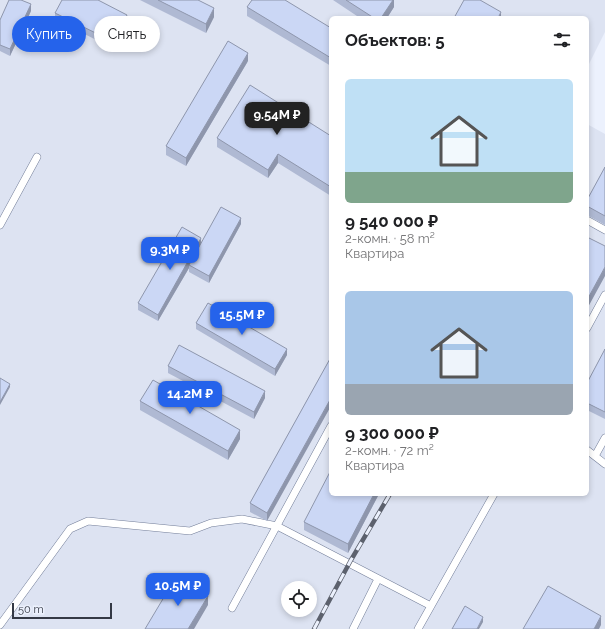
<!DOCTYPE html>
<html lang="ru">
<head>
<meta charset="utf-8">
<style>
  :root { --surface:#fff; --page:#f6f6f6; --text:#202124; --muted:#757577; --accent:#2563eb }
  body { margin:0; font-family:Raleway,sans-serif; background:var(--page); color:var(--text); height:100vh; display:flex; flex-direction:column; font-size:15px; white-space:nowrap }
  * { box-sizing:border-box; margin:0 }
  p { font-size:13px; color:var(--muted) }
  .icon { flex:none; width:22px; height:22px; fill:none; stroke:currentColor; stroke-width:2; stroke-linecap:round; stroke-linejoin:round }
  .map { position:relative; flex:1; overflow:hidden }
  .sheet { position:absolute; left:329px; top:16px; width:260px; height:480px; display:flex; flex-direction:column; background:var(--surface); border-radius:6px; box-shadow:0 2px 6px #0003 }
  .sheet>* { flex:none }
  .banner { position:absolute; left:12px; top:16px; width:257px; height:36px; display:flex; gap:8px }
  .fabs { position:absolute; left:281px; top:581px; display:grid; gap:8px }
  .fabs a { display:grid; place-items:center; width:36px; height:36px; border-radius:50%; background:var(--surface); box-shadow:0 2px 6px #0003; font-size:20px }
  .scale { position:absolute; left:12px; bottom:10px; width:100px; box-sizing:border-box; padding-left:4px; border:2px solid #343945; border-top:0; font-size:11px; line-height:14px; white-space:nowrap; color:#343945; -webkit-text-stroke:3px #ecf1fd; paint-order:stroke }
  .price { position:absolute; translate:-50% -34px; padding:0 9px; border-radius:8px; background:var(--accent); color:#fff; font-size:13px; line-height:26px; filter:drop-shadow(0 1px 2px #0008) }
  .price::after { content:''; position:absolute; left:50%; top:24px; width:12px; height:9px; margin-left:-6px; background:inherit; clip-path:polygon(0 0,100% 0,50% 100%) }
  .price.current { background:#222; color:#fff }
  ul { padding:0; list-style:none }
  li { display:grid; align-content:center; gap:8px; height:212px; padding:0 16px }
  li span { display:grid; place-items:center; height:124px; border-radius:6px; color:#555 }
  li>.icon { margin-inline-start:auto }
  span .icon { width:72px; height:72px; fill:#fffc; stroke-width:1 }
  li b { font-size:17px }
  h2 { display:flex; justify-content:space-between; align-items:center; height:48px; padding:0 16px; font-size:17px }
  .chip { padding:0 14px; border-radius:18px; background:var(--surface); box-shadow:0 2px 6px #0003; font-size:14px; line-height:36px }
  .chip.current { background:var(--accent); color:#fff }
  .map>svg:first-child { display:block }
</style>
</head>
<body>
<div class="map">
<svg width="605" height="629" viewBox="0 0 605 629">
  <rect width="100%" height="100%" fill="#ecf1fd"/>
  <path fill="#dde3f2" fill-rule="evenodd" d="M0 0H605V32L587 68V18H331V494H587V124L605 134V629H0ZM288 588H310V610H288Z"/>
  <g fill="none" stroke-linecap="round" stroke-linejoin="round">
    <defs>
      <path id="lane" d="M587 220 605 230
        M0 225 37 157
        M587 328 605 295
        M587 450 605 464
        M595 456 605 438
        M232 608 331 426
        M0 625 70 529 88 521 190 531 211 523 242 519 277 526 431 606
        M353 629 378 579
        M418 629 494 494"/>
    </defs>
    <use href="#lane" stroke="#737e99" stroke-width="8"/>
    <use href="#lane" stroke="#fff" stroke-width="7"/>
    <defs>
      <path id="rail" d="M314 629 351 560 390 494"/>
    </defs>
    <use href="#rail" stroke="#5c616d" stroke-width="4.5"/>
    <use href="#rail" stroke="#ecf1fd" stroke-width="3" stroke-dasharray="9" stroke-linecap="butt"/>
  </g>
  <path fill="#afb9d3" d="M140 0H198L214 17 206 33Z
    M333 0H394V7L387 18H360Z
    M247 7 331 28V66L247 16Z
    M31 11 10 56 0 51V20Z
    M55 13 127 21 114 49 55 19Z
    M248 61 186 166 166 155V146Z
    M331 136V196L278 163 268 178 217 147V138Z
    M605 167V225L587 215V200Z
    M241 224 209 283 189 272V268L158 321 138 310V303L201 242Z
    M196 323 287 355 275 376 196 329Z
    M605 349V419L587 410V383Z
    M331 357 267 521 250 512V503Z
    M168 366 265 398 254 419 168 373Z
    M140 401 240 439 228 460 140 410Z
    M379 494 348 553 304 530V522Z"/>
  <path fill="#8e96ac" d="M393 0H394V7L387 18H381Z
    M31 4V11L10 56V49Z
    M214 8V17L206 33V24Z
    M501 12V18H498Z
    M127 15V21L114 49V42Z
    M248 53V61L186 166V158Z
    M278 154V163L268 178V170Z
    M241 218V224L209 283V276Z
    M201 238V245L189 265V268L158 321V315Z
    M605 267V276L587 309V300Z
    M287 349V355L275 376V369Z
    M10 384V387L0 405V402Z
    M265 391V398L254 419V412Z
    M331 398V406L267 521V513Z
    M240 430V439L228 460V451Z
    M374 494H379L348 553V544Z
    M208 596V605L194 629H188Z
    M601 616V625L599 629H594Z
    M483 617V622L479 629H477Z"/>
  <path fill="#cbd7f5" stroke="#8e96ac" d="M9 0H21L31 4 10 49 0 45V20Z
    M62 0H98L127 15 114 42 55 13Z
    M158 0H198L214 8 206 24Z
    M252 0H285L331 28V58L247 7Z
    M346 0H393L381 18H374Z
    M464 0H480L501 12 498 18H454Z
    M228 41 248 53 186 158 166 146Z
    M250 85 331 136V187L278 154 268 170 217 138Z
    M605 167V216L587 206V200Z
    M221 207 241 218 209 276 189 265Z
    M182 227 201 238 158 315 138 303Z
    M587 237 605 246V267L587 300Z
    M208 303 287 349 275 369 196 323Z
    M179 345 265 391 254 412 168 366Z
    M605 349V412L587 403V383Z
    M331 357V398L267 513 250 503Z
    M0 378 10 384 0 402Z
    M153 380 240 430 228 451 140 401Z
    M331 470V494H374L348 544 304 522Z
    M176 577 208 596 188 629H145Z
    M548 586 601 616 594 629H523Z
    M465 606 483 617 477 629H452Z"/>
</svg>
<div class="fabs">
<a><svg class="icon" aria-label="locate" viewBox="0 0 24 24"><circle cx="12" cy="12" r="6"/><path d="M12 2v4M12 18v4M2 12h4M18 12h4"/></svg></a>
</div>
<div class="scale">50 m</div>
<b class="price current" style="left:277px;top:136px">9.54M ₽</b>
<b class="price" style="left:170px;top:271px">9.3M ₽</b>
<b class="price" style="left:242px;top:336px">15.5M ₽</b>
<b class="price" style="left:190px;top:415px">14.2M ₽</b>
<b class="price" style="left:178px;top:607px">10.5M ₽</b>
<div class="banner">
<a class="chip current">Купить</a>
<a class="chip">Снять</a>
</div>
<section class="sheet">
<h2>Объектов: 5<svg class="icon" aria-label="filters" viewBox="0 0 24 24"><path d="M4 7h16M4 17h16"/><circle cx="9" cy="7" r="2"/><circle cx="15" cy="17" r="2"/></svg></h2>
<ul>
<li><span style="background:linear-gradient(#bfe0f5 75%,#7fa58c 0)"><svg class="icon" aria-label="home" viewBox="0 0 24 24"><path d="M3 11l9-7 9 7M6 9v11h12V9"/></svg></span><div><b>9 540 000 ₽</b><p>2-комн. · 58 m²</p><p>Квартира</p></div></li>
<li><span style="background:linear-gradient(#a9c7e8 75%,#9aa5b1 0)"><svg class="icon" aria-label="home" viewBox="0 0 24 24"><path d="M3 11l9-7 9 7M6 9v11h12V9"/></svg></span><div><b>9 300 000 ₽</b><p>2-комн. · 72 m²</p><p>Квартира</p></div></li>
</ul>
</section>
</div>
</body>
</html>
